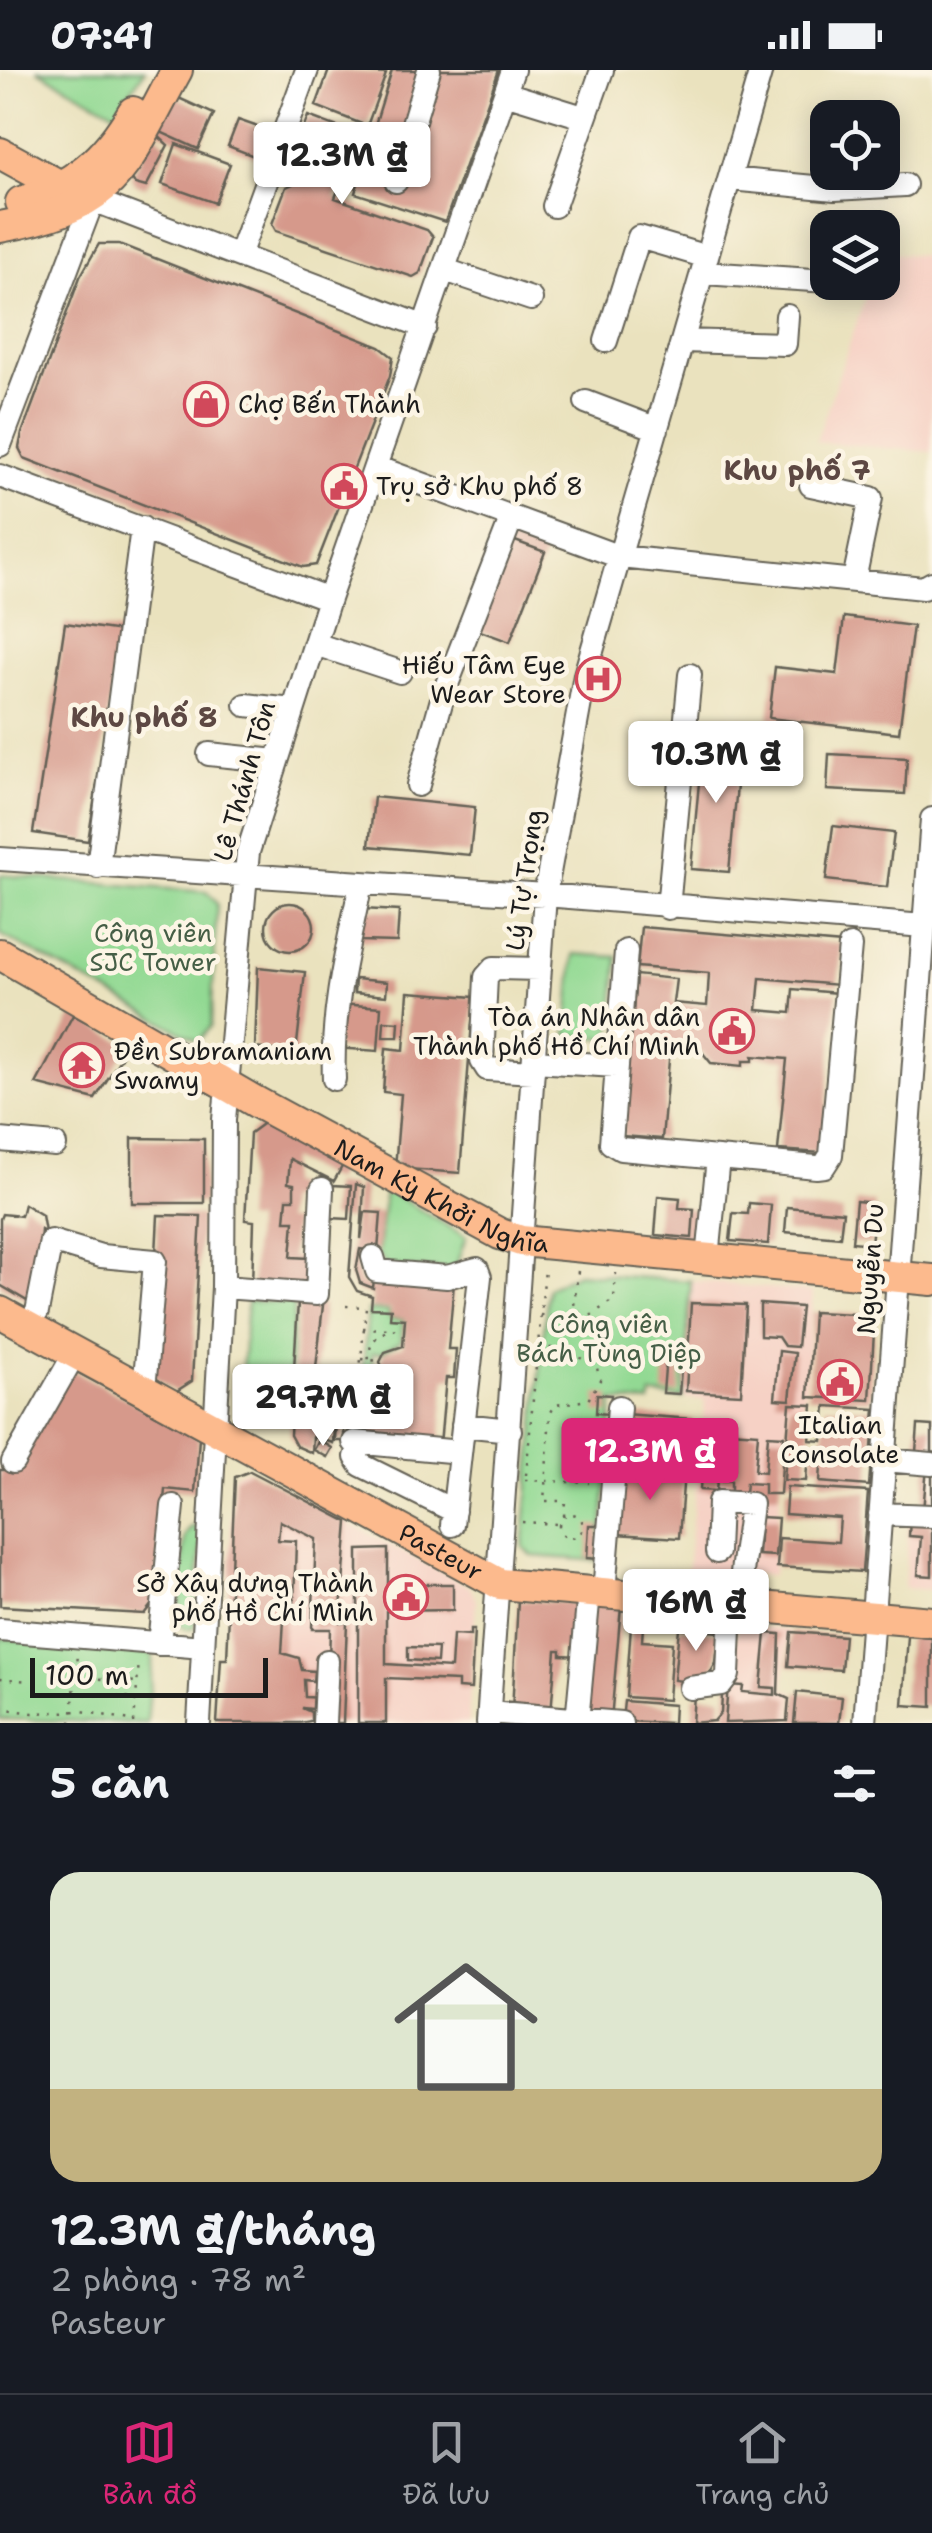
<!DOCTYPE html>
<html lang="vi">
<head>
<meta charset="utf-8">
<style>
  :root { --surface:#171b24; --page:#20242c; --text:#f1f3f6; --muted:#9ea1a6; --line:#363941; --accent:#db2777 }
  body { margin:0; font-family:"Shantell Sans",sans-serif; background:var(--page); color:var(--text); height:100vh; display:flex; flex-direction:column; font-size:38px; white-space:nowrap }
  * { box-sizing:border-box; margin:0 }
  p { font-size:32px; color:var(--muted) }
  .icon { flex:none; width:55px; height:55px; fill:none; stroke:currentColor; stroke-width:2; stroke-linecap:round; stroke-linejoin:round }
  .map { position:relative; height:1653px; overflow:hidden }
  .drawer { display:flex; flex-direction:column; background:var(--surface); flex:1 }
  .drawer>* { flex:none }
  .buttons { position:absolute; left:810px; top:30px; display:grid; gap:20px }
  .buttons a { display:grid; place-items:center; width:90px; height:90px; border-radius:20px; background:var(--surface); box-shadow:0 5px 25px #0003; font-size:50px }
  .scale { position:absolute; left:30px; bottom:25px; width:238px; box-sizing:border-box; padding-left:10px; border:5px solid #1c1c1c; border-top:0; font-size:28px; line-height:35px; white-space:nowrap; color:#1c1c1c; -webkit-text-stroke:8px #fcf5e5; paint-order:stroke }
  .price { position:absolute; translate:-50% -85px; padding:0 22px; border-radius:10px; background:#fff; color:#222; font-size:32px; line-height:65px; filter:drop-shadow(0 2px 5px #0008) }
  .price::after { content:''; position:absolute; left:50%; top:60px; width:30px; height:22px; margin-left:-15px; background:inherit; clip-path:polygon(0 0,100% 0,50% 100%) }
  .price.selected { background:var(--accent); color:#fff }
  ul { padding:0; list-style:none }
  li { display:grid; align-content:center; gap:20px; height:530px; padding:0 50px }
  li+li { border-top:2px solid var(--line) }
  li span { display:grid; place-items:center; height:310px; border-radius:30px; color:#555 }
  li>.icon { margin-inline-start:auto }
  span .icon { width:180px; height:180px; fill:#fffc; stroke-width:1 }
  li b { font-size:42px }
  h2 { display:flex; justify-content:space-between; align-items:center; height:120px; padding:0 50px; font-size:42px }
  .status { display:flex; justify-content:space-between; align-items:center; height:70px; padding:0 50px; background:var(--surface); direction:ltr }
  .status svg { height:28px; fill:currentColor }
  .dock { display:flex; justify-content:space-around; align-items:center; height:140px; border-top:2px solid var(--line); background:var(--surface); font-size:28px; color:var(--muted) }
  .dock a { display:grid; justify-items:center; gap:5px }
  .dock .selected { color:var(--accent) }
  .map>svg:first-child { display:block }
</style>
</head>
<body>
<div class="status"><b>07:41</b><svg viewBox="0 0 49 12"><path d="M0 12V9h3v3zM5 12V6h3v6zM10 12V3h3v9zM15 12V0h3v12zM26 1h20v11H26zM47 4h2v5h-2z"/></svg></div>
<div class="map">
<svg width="932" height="1653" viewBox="0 0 932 1653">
  <rect width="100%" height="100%" fill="#fcf5e5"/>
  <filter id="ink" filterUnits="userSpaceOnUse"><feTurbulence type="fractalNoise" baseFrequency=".01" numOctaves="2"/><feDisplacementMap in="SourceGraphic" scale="20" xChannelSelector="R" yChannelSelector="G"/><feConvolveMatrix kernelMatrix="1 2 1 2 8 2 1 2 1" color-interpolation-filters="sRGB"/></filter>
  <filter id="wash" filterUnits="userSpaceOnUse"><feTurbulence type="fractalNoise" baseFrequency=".0048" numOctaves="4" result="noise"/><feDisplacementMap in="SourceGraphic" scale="40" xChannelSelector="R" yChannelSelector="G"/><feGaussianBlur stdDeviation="2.25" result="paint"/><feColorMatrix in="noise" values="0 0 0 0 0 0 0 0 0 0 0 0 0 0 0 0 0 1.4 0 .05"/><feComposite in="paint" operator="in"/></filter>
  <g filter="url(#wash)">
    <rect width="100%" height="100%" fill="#eae2be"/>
    <path fill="#f6d1c5" d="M883 183 932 186V382L816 372 870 213 882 212Z
      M691 1211 813 1222 804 1334H789L773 1505 687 1501 705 1330 683 1328Z
      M245 1399 470 1517 476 1530 468 1653H217L220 1588 226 1587 233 1412 234 1404Z
      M909 1447 932 1448V1520L904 1518Z
      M738 1556 789 1560 784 1619 794 1621 792 1653H723Z"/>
    <path fill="#92d993" stroke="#577a58" stroke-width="2.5" d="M37 0H145L116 43Z
      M0 805 207 822 217 834 211 956 198 971 0 864Z
      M574 884 618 887 611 969 567 965Z
      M385 1119 466 1167 455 1199 388 1198 378 1185Z
      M577 1203 691 1211 683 1328 652 1325 650 1333 613 1331 600 1491 532 1486 523 1477 548 1218Z
      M247 1231 294 1233 289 1320 241 1317Z
      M368 1240 388 1241 390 1249 403 1250 401 1271 381 1283H372V1294L378 1296 389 1311 399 1313 398 1332H382V1339L360 1338Z
      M203 1456 194 1558 186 1559 178 1553 185 1466 191 1457Z
      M0 1568 153 1584 147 1653 0 1649Z"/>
    <g id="blocks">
      <path fill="#d6998b" d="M329 0 386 4 367 56 316 36Z
        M392 0H426L401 80 370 71Z
        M439 0H499L445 152 355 123 371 73 401 82Z
        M172 25 214 44 198 79 156 60Z
        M308 46 359 65 335 128 427 160 433 167 420 203 413 207 276 161 272 154 286 117 295 113 284 109Z
        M238 50 275 63 264 90 228 76Z
        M154 62 168 75 146 117 135 114 131 107Z
        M176 74 230 94 215 133 162 114Z
        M99 174H119L380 277 393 287 390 306 316 495 303 497 24 388 19 378 22 363 80 207Z
        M507 468 545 482 510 572 472 558Z
        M844 547 913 556 899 663 769 648 775 597 837 604Z
        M65 553 121 561 88 771 33 763Z
        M703 669 741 672 729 802 691 799Z
        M829 684 907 688 905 724 827 720Z
        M374 727 475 737 470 785 369 776Z
        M833 756 894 763 887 817 826 810Z
        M266 857a24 24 0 1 1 48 0a24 24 0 1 1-48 0Z
        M362 839 399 841 397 872 360 871Z
        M641 857 842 874 838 915 760 908 757 940 791 943 793 919 837 923 822 1083 778 1080 787 989 753 986V991H743V996L711 993 702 982 670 979 662 1069 622 1066 636 905 676 909 673 933 707 936 709 903 637 897Z
        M258 897 305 902 296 983 255 978Z
        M355 909 387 912 386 926 354 923Z
        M408 922 474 927 460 1103 395 1098 401 1024 383 1022 386 978 404 980Z
        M339 934 381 937 378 981 336 978Z
        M73 945 129 975 95 1029 36 1014Z
        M384 951 399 952 398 967H383Z
        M265 1052 344 1093 334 1111 290 1089 288 1113 294 1114V1129H287L285 1151H294L291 1187 309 1188 307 1218 252 1215 254 1151 245 1150 250 1063Z
        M132 1068 204 1069V1133H132Z
        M356 1114 364 1117 361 1169 365 1142 381 1143 378 1181 360 1179 356 1200 360 1213 373 1218 374 1209 454 1213 448 1279H456L454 1308H446L440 1375 363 1368 365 1340H383V1333H400L401 1311 387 1307 380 1292 385 1282 403 1276 405 1249 390 1248 391 1239 371 1238 372 1226 357 1221 349 1207Z
        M332 1115 351 1116 349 1149 330 1148Z
        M658 1126 680 1128 679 1138 694 1139 692 1168 655 1165Z
        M856 1131 875 1133 871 1174 852 1172Z
        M749 1133 771 1135 768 1174 730 1171 733 1143 748 1144Z
        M24 1134 42 1145 45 1162 41 1160 37 1216 27 1231 0 1215V1149L2 1144 21 1146Z
        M787 1137 843 1142 840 1167 785 1162Z
        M158 1145 201 1146 192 1311 175 1322 150 1304Z
        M298 1232 323 1235 315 1307 332 1309V1320L343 1321 336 1324 333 1373 313 1367 312 1383 296 1376 290 1365Z
        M691 1233 746 1235 741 1324 686 1321Z
        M760 1234 801 1237 797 1277 784 1276 778 1267 760 1266Z
        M813 1242 875 1245 870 1330 808 1327Z
        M779 1281 795 1283 790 1330 775 1329Z
        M666 1285 682 1286 679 1324 663 1323Z
        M69 1298 199 1368 195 1422 165 1419 156 1529 144 1544 0 1536V1400H12Z
        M597 1324 611 1325 609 1344 596 1343Z
        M790 1334 813 1335 810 1370 823 1371 826 1336 875 1339 869 1416 820 1412 821 1395H813L814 1383H808L806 1411 784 1410Z
        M624 1344 692 1349 689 1382 621 1377Z
        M336 1352H344V1371H335Z
        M918 1355 932 1356V1384L916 1382Z
        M704 1358 720 1359 717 1397 727 1398 730 1361 758 1363 755 1401 765 1402 768 1365 784 1366 780 1424H764V1414L746 1413 745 1423 731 1422V1411L717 1410 716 1421 700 1420Z
        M319 1370 332 1378 327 1387 314 1380Z
        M927 1397 932 1398V1442L923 1441Z
        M621 1398 684 1402 679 1468 616 1464Z
        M250 1401 348 1452 340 1552H347L343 1653H327L330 1559H312L316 1469 280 1451 278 1470 296 1471 294 1533 285 1532 282 1583 299 1588 302 1600 314 1601 313 1611 304 1610 305 1627 323 1628V1640L302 1638 311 1642V1651L300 1653H217L221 1589H227L235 1407Z
        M787 1417 868 1422 862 1502 777 1497 779 1468 838 1472 840 1448 785 1444Z
        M760 1447 778 1448 775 1486 758 1485Z
        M910 1448 932 1449V1506L918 1505 921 1467 909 1466Z
        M589 1455H600L598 1489 587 1488Z
        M388 1479V1514H453V1540L386 1541V1594L451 1598 453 1565 470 1566V1560H474L471 1619 458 1618V1611L386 1608V1653H358V1480Z
        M518 1530 580 1533 578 1586 561 1585V1580H556L551 1644 512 1641Z
        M591 1533 621 1536 611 1650 580 1648Z
        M632 1541 644 1542 642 1571 672 1573 668 1630 626 1627Z
        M679 1558 719 1562 716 1593 708 1607 692 1612 674 1610Z
        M791 1562 844 1566 841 1600 788 1596Z
        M766 1563 780 1564 778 1624 789 1629 787 1651 725 1653 728 1615 743 1616 742 1622 775 1625V1618L761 1617Z
        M908 1566 932 1568V1637L903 1635Z
        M408 1577 438 1578 437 1592 408 1590Z
        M797 1622 842 1627 839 1653H794Z
        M694 1625 722 1626 721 1643 714 1651 692 1653Z
        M624 1631 674 1635 673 1653 622 1651Z"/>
    </g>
  </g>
  <g filter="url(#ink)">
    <use href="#blocks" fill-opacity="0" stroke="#646155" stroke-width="2.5"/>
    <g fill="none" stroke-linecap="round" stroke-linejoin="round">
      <defs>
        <path id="minor" d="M505 23 583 47
          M730 109 835 119 905 115
          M396 111 429 0
          M554 136 602 0
          M240 183 307 0
          M445 200 531 229
          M703 203 828 211
          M847 212 866 214
          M606 271 639 167 707 187
          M683 271 785 274 787 246
          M586 332 657 359
          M0 375 93 130 425 257
          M376 397 620 487 923 518 932 513
          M0 406 329 529
          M811 415 871 428 854 510
          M315 574 400 602
          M246 635 293 640
          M209 684 277 691
          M418 715 444 622 512 447
          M0 789 545 825 924 856
          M98 797 142 458
          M668 838 690 605
          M626 881 611 1073 621 1079 816 1097 824 1096 831 1085 850 876
          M534 991 616 996
          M533 1002 487 999 482 991 486 907 494 898 540 899
          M334 1009C331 942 347 879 361 814
          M0 1070 55 1075
          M373 1187 377 1201 447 1207 477 1199 480 1207 452 1455
          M708 1188 718 1088
          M223 1217 317 1224 322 1119
          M26 1256 37 1242 51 1171 101 1186 155 1191 144 1320
          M463 1355 510 1360
          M354 1372 460 1382
          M360 1376 356 1387 361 1395 454 1441
          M884 1390 932 1394
          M13 1392 75 1283
          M880 1444 932 1446
          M717 1482 719 1432 751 1434C747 1471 740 1500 740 1536
          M604 1523 619 1337
          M0 1560 203 1577
          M159 1574 173 1436
          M690 1618 721 1614 728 1605 731 1536
          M578 1641 589 1522
          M489 1642 621 1653
          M199 1653 223 1217 224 1050 248 782 329 529 513 0
          M324 1653 327 1591
          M488 1653 545 825 585 605 761 0
          M865 1653 932 749"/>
        <g id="major">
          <path d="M0 83 62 117"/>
          <path d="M21 132C73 117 106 89 133 42"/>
          <path d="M0 157C120 136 123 98 177 0"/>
          <path id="s1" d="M0 884 256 1032 500 1164 521 1171 932 1210"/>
          <path id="s2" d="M0 1242 500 1514 932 1552"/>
        </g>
      </defs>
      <use href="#minor" stroke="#646155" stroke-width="26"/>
      <use href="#major" stroke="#646155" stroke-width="34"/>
      <path stroke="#646155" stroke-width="2.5" stroke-dasharray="2.5 8" stroke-linecap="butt" d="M578 1201 574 1236 584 1249
        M346 1236 366 1237 355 1351
        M540 1245 585 1250 614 1229 616 1203
        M363 1258 390 1259
        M539 1278H566
        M362 1289 379 1291
        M360 1317 377 1318
        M390 1319 379 1318C362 1295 364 1260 400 1259
        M526 1405 545 1199
        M525 1410 589 1413
        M559 1456a12 12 0 1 1 24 0a12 12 0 1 1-24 0Z
        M564 1446 565 1431H544L550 1344 555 1335 588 1330 600 1310 597 1298 574 1284 564 1271 574 1249
        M522 1452 557 1454
        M79 1607 136 1612
        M0 1608 28 1611
        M74 1623 135 1628
        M0 1638 33 1643 82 1641 135 1651
        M71 1653 78 1585
        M134 1653 139 1591"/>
      <use href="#minor" stroke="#fff" stroke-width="22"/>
      <use href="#major" stroke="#fcba8d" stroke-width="30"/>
    </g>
  </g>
  <defs>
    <symbol id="shop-ring" viewBox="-11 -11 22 22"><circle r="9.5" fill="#fcf5e5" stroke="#d1495b" stroke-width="1.5"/><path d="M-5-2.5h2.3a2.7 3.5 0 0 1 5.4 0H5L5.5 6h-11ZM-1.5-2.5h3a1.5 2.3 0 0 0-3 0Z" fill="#d1495b"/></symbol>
    <symbol id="civic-ring" viewBox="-11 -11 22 22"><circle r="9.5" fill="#fcf5e5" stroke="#d1495b" stroke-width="1.5"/><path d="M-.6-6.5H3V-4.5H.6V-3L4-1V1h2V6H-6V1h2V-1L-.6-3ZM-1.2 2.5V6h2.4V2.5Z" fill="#d1495b"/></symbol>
    <symbol id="hospital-ring" viewBox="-11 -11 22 22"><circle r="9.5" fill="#fcf5e5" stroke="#d1495b" stroke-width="1.5"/><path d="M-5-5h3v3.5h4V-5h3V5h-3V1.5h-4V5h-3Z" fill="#d1495b"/></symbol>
    <symbol id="temple-ring" viewBox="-11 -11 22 22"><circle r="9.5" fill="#fcf5e5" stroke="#d1495b" stroke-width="1.5"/><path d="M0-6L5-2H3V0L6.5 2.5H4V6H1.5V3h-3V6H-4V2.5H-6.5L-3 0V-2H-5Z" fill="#d1495b"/></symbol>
  </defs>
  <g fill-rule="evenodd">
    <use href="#shop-ring" x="181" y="309" width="50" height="50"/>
    <use href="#civic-ring" x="319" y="391" width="50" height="50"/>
    <use href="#hospital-ring" x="573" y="584" width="50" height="50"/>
    <use href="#civic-ring" x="707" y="936" width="50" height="50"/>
    <use href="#temple-ring" x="57" y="970" width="50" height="50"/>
    <use href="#civic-ring" x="815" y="1287" width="50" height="50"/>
    <use href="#civic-ring" x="381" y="1502" width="50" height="50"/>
  </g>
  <g text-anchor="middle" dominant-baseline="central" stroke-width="9" stroke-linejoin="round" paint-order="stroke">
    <g font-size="25" fill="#1c1c1c" stroke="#fcf5e5" text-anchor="start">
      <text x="238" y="334">Chợ Bến Thành</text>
      <text x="376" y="416">Trụ sở Khu phố 8</text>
      <text x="566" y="595" text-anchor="end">Hiếu Tâm Eye<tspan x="566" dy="29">Wear Store</tspan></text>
      <text x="700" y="947" text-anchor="end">Tòa án Nhân dân<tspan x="700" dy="29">Thành phố Hồ Chí Minh</tspan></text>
      <text x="114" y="981">Đền Subramaniam<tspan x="114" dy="29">Swamy</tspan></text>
      <text x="840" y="1355" text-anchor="middle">Italian<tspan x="840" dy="29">Consolate</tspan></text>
      <text x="374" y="1513" text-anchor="end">Sở Xây dựng Thành<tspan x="374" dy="29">phố Hồ Chí Minh</tspan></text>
    </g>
    <g font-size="25" fill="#1c1c1c" stroke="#fcf5e5">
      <text transform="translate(244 711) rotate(-74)">Lê Thánh Tôn</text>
      <text transform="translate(524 810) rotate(-82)">Lý Tự Trọng</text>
      <text stroke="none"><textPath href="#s1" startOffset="505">Nam Kỳ Khởi Nghĩa</textPath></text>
      <text transform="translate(870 1199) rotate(-86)">Nguyễn Du</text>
      <text stroke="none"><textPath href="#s2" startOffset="502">Pasteur</textPath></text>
    </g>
    <g font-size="25" fill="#455e46" stroke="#fcf5e5">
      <text x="153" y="863">Công viên<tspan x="153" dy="29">SJC Tower</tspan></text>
      <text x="609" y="1254">Công viên<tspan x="609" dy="29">Bách Tùng Diệp</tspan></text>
    </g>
    <g font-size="28" font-weight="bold" fill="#5d4843" stroke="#fcf5e5">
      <text x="797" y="400">Khu phố 7</text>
      <text x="144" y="647">Khu phố 8</text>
    </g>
  </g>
</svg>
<div class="buttons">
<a><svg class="icon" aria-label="locate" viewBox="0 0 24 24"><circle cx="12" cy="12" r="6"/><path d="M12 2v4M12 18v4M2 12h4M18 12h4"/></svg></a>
<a><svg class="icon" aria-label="layers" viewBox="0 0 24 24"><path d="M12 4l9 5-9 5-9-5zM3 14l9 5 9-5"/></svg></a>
</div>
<div class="scale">100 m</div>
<b class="price" style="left:342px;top:137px">12.3M ₫</b>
<b class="price" style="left:716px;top:736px">10.3M ₫</b>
<b class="price" style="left:323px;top:1379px">29.7M ₫</b>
<b class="price selected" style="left:650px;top:1433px">12.3M ₫</b>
<b class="price" style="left:696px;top:1584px">16M ₫</b>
</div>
<section class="drawer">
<h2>5 căn<svg class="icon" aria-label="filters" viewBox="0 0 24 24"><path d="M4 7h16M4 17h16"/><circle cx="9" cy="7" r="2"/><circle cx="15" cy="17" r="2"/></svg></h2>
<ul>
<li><span style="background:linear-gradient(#dfe7d0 70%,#c2b280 0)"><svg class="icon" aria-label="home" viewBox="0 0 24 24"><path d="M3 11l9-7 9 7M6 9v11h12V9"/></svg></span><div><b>12.3M ₫/tháng</b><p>2 phòng · 78 m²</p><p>Pasteur</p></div></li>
</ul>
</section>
<nav class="dock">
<a class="selected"><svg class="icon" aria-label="map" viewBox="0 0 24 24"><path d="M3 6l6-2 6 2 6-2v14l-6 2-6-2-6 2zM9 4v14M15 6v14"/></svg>Bản đồ</a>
<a><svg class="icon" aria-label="saved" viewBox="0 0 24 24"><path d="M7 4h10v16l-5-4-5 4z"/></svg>Đã lưu</a>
<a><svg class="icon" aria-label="home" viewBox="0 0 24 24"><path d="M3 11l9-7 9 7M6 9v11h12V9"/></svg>Trang chủ</a>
</nav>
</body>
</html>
